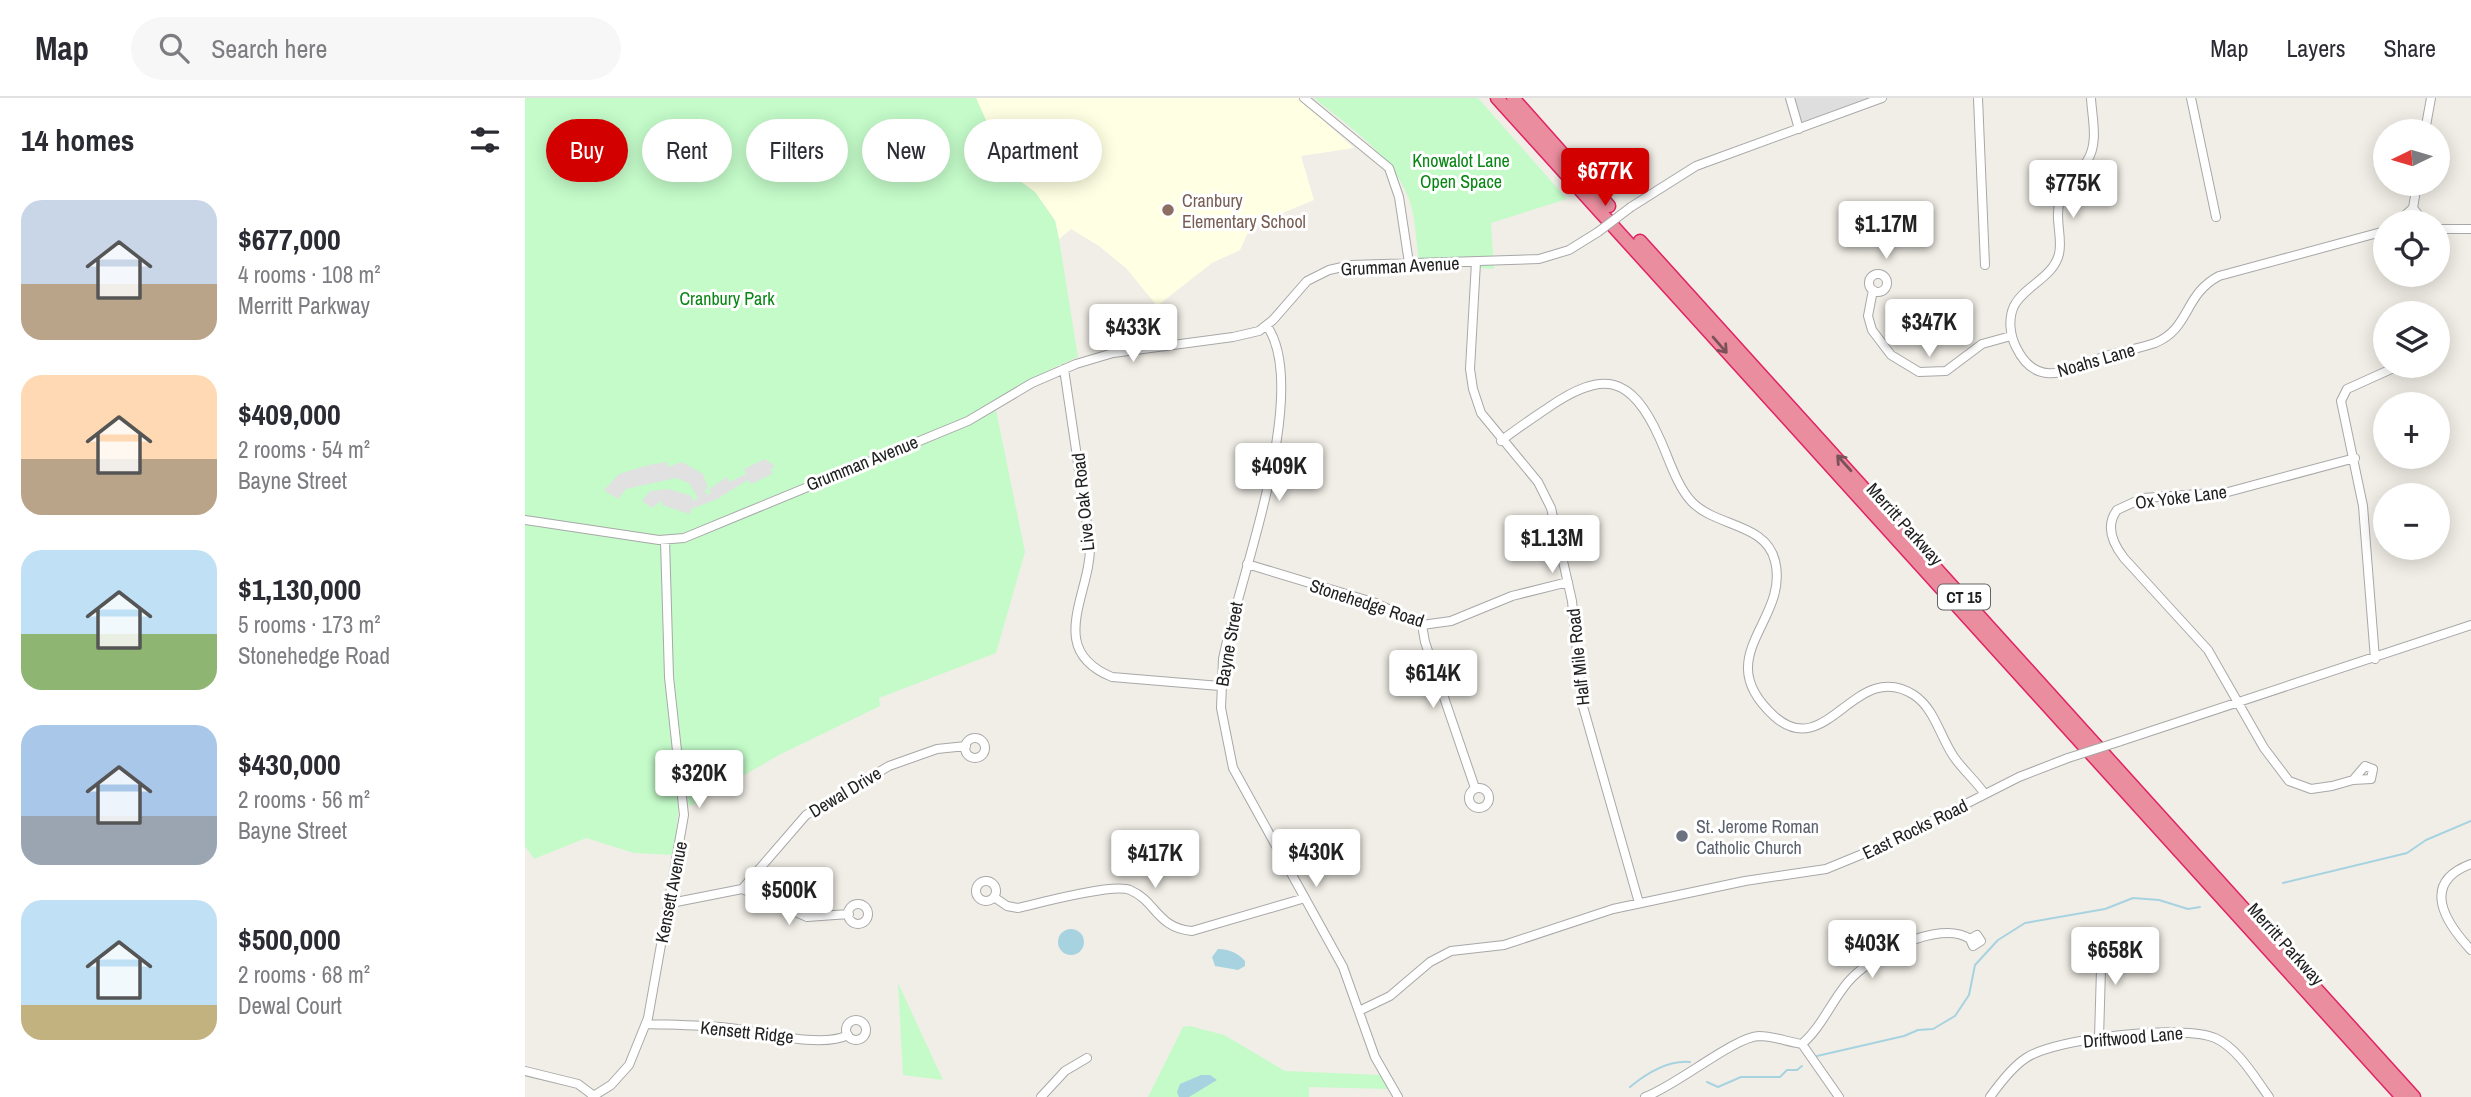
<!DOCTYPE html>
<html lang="en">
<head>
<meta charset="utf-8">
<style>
  :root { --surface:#fff; --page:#f7f7f7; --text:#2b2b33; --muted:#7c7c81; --line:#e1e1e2; --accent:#d20100 }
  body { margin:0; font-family:"Archivo Narrow",sans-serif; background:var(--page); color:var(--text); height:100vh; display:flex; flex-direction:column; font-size:26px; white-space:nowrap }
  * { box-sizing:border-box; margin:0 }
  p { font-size:23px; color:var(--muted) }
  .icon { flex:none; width:38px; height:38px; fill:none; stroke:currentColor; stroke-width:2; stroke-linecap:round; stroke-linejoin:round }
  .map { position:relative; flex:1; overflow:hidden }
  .side { display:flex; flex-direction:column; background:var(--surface); width:525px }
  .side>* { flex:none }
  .guide { position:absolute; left:21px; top:21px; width:665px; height:63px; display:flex; gap:14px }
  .needle { width:46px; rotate:265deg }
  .tools { position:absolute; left:1848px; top:21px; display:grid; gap:14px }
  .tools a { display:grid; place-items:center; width:77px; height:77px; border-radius:50%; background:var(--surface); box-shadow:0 4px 18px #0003; font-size:35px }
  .price { position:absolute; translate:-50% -60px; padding:0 16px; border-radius:7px; background:#fff; color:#222; font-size:23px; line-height:46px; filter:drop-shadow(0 2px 4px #0008) }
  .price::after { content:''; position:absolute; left:50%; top:42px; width:21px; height:16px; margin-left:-10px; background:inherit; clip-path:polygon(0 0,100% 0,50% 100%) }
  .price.active { background:var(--accent); color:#fff }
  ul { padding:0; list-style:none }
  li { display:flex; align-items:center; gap:21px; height:175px; padding:0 21px }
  li span { display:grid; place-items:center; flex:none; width:196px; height:140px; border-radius:21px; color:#555 }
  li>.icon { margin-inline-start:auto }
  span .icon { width:84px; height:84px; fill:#fffc; stroke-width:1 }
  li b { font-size:30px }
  h2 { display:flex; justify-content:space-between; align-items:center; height:84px; padding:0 21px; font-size:30px }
  .chip { padding:0 24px; border-radius:32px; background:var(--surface); box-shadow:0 4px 18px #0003; font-size:24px; line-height:63px }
  .chip.active { background:var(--accent); color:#fff }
  header { display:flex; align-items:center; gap:42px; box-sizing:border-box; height:98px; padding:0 35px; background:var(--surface); border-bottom:2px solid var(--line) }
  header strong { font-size:33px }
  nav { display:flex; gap:38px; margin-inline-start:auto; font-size:24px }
  .search { width:490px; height:63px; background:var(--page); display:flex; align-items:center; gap:18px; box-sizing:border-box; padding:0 24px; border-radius:38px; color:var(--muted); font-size:26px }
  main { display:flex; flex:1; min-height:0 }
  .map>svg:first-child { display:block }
</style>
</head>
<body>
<header>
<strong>Map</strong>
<div class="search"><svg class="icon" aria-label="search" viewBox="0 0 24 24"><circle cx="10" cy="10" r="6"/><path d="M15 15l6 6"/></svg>Search here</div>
<nav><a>Map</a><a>Layers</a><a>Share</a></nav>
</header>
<main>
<section class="side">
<h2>14 homes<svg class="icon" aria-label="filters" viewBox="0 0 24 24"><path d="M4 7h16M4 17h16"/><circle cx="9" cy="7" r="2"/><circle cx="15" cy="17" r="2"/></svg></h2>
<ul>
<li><span style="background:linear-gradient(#c9d6e8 60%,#b9a48a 0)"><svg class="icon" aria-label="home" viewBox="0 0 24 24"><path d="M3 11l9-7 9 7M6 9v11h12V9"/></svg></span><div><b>$677,000</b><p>4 rooms · 108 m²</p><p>Merritt Parkway</p></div></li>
<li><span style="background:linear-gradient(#ffd9b3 60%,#b9a48a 0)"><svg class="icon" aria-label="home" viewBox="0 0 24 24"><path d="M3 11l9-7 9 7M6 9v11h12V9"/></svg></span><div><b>$409,000</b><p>2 rooms · 54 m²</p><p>Bayne Street</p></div></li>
<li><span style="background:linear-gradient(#bfe0f5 60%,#8fb573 0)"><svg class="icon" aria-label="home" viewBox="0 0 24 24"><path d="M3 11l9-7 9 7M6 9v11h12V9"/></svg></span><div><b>$1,130,000</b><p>5 rooms · 173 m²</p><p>Stonehedge Road</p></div></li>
<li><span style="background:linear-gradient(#a9c7e8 65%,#9aa5b1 0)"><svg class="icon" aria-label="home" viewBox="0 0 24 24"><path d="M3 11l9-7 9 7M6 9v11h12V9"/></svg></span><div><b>$430,000</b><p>2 rooms · 56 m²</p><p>Bayne Street</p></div></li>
<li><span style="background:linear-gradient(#bfe0f5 75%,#c2b280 0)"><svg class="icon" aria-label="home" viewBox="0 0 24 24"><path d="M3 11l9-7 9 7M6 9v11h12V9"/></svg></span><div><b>$500,000</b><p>2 rooms · 68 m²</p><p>Dewal Court</p></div></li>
</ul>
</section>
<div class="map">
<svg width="1946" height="999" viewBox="0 0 1946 999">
  <rect width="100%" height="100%" fill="#f1eee7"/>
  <path fill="#dfdede" d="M1265 0H1348L1272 27Z"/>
  <path fill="#ffffe3" d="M451 0H773L829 50 776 58 789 102 726 128 715 152 687 165 632 208 601 170 574 148 546 131 534 141 530 122 510 94 485 76Z"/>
  <path fill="#c4fbc9" d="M0 0H451L485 76 510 94 530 123 534 141 553 259 526 271 449 317 216 412V418L471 312 500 454 471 555 354 600 355 608 254 657 164 709 150 609 140 576 155 693 149 757 109 755 61 740 9 761 0 748Z
    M789 0H953L1042 101 966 125 969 171 894 165C891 144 891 121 884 101 868 57 824 29 789 0Z
    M373 885 418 982 378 977Z
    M665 928 699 937 760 973 856 977 863 991 784 989V999H623L658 929Z"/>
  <path fill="#e1e1e1" d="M240 361 250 368 246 371 247 376 226 386 223 382 192 401 166 411 165 416 137 407V402L127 410 117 403 125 393 143 391 167 398V403L173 400 164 385 151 380 101 391 93 401 79 392 94 376 124 367 142 364 143 369 157 364 178 376 183 390 179 393 183 397 186 395 184 391 202 379 205 384 221 376 219 371Z"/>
  <path fill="#a7d3e0" d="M533 844a13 13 0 1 1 26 0a13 13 0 1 1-26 0Z
    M693 851C704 851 713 855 720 863V868L713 872 690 868 687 859Z
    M676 977H685L692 982 664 999H654L652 994 655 986Z"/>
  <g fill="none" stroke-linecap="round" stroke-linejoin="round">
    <path stroke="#a7d3e0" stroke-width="2" d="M1758 785 1882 755 1901 742 1946 723
      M1292 958 1379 938 1393 932 1408 931 1430 918 1444 897 1450 867 1473 842 1500 825 1580 811 1608 800 1634 802 1663 811 1675 809
      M1182 984 1193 989 1216 979H1255L1262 972H1272L1277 968
      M1105 989C1122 975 1143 962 1165 964"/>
    <defs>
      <path id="minor" d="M779 0 864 70 874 99 884 165
        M1265 0 1274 31
        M1453 0 1460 167
        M1566 0C1567 20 1574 45 1562 63 1553 76 1540 88 1535 103 1529 120 1538 139 1534 156 1528 180 1499 188 1489 208 1483 221 1485 237 1491 249 1512 293 1545 271 1578 259 1595 253 1613 251 1630 245 1666 230 1658 197 1694 178L1860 133
        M1666 0 1691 119
        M1900 33 1906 0
        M1106 109 1171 68 1357 0
        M1888 110 1892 86
        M1873 124 1888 110 1899 124
        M1913 131H1946
        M951 164 945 271 948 291 956 315 1013 384 1026 410 1047 503 1057 605 1114 805
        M1344 185a9 9 0 1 1 18 0a9 9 0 1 1-18 0Z
        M1348 192 1343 218 1347 232 1366 257 1394 274 1421 273 1457 246 1486 238
        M742 228C787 293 713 484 698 561L696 610 708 670 818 869 850 959 873 999
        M1913 251V260
        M539 271 565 446C567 495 519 551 587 579L695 588
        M976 343C991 331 1008 320 1024 309 1078 272 1106 277 1134 339 1144 360 1151 387 1167 404 1191 429 1241 425 1250 463 1265 523 1183 558 1249 618 1302 666 1330 559 1389 597 1410 611 1415 639 1429 659 1438 672 1450 682 1459 695
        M0 422 134 442 159 440 443 323 507 285 551 266 588 255 708 239 734 233 748 222 782 183 804 172 826 167 1014 161 1044 152 1073 134
        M722 466 851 505 897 527 926 523 987 498 1043 484
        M897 527 900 544 950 690
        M1850 561 1838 408 1816 303 1822 291 1873 268
        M440 650a10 10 0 1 1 20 0a10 10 0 1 1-20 0Z
        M1593 644 1946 527
        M1828 682 1846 681 1848 671 1840 668 1828 682 1807 688 1786 691 1764 683 1739 650 1683 552 1599 460C1588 446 1580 428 1592 412L1618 400 1703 394 1830 360
        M944 700a10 10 0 1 1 20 0a10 10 0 1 1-20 0Z
        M1946 766C1895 785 1920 824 1946 852
        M451 793a10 10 0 1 1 20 0a10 10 0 1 1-20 0Z
        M217 791 282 819 324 816
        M469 799 482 808 493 810C514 805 588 785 605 792 631 803 632 830 667 833L780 800
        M146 805 217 791 281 717 364 668 412 651 441 648
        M323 816a10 10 0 1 1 20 0a10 10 0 1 1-20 0Z
        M836 912 865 898 905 864 926 853 979 847 1088 811 1220 783 1301 771 1362 746 1494 679 1543 660
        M321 932a10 10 0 1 1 20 0a10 10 0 1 1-20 0Z
        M121 926C149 927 176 927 204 930 234 933 295 951 323 937
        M1574 940 1576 871 1583 835
        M1277 946C1296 930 1306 904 1323 884 1344 859 1414 820 1445 841L1448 848 1456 843 1452 837 1445 841
        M1277 946 1314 999
        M0 973 53 986 69 998
        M67 999 86 987 104 967 123 920 159 717 144 579 140 442
        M516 999 540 973 562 960
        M1120 999C1151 988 1209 939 1234 938 1249 938 1262 944 1277 946
        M1465 999C1475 985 1487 969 1501 960 1531 940 1658 926 1690 940 1713 950 1730 980 1744 999"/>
      <path id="highway" d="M972 0 1877 999
        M988 0 1084 108
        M1115 143 1889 999"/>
    </defs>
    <use href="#minor" stroke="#a8a8a8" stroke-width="10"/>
    <use href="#highway" stroke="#e12263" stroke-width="15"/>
    <use href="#minor" stroke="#fff" stroke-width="8"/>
    <use href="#highway" stroke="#ea8d9e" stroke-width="12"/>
    <defs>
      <path id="minor-bridge" d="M1073 134 1106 109
        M1543 660 1593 644"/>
    </defs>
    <use href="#minor-bridge" stroke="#a8a8a8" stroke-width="10" stroke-linecap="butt"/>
    <use href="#minor-bridge" stroke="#fff" stroke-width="8"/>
  </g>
  <defs><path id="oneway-shaft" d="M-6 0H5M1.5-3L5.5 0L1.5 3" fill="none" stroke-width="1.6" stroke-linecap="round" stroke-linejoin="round" transform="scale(1.75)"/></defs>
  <g stroke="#7b5259">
    <use href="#oneway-shaft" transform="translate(1195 247) rotate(49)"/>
    <use href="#oneway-shaft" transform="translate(1319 365) rotate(-132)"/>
  </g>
  <circle fill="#8d6e63" stroke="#fff" stroke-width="2.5" cx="643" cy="112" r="7"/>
  <circle fill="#6b7280" stroke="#fff" stroke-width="2.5" cx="1157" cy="738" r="7"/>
  <g text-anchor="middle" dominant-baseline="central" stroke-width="6" stroke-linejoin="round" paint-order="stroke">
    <rect fill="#fff" stroke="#646464" stroke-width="2" x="1413" y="486.5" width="52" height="25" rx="5"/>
    <g font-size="16" font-weight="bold" fill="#212121">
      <text x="1439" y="499">CT 15</text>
    </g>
    <g font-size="18" fill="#088613" stroke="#fff">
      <text x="936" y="62">Knowalot Lane<tspan x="936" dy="21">Open Space</tspan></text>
      <text x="202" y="200">Cranbury Park</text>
    </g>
    <g font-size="18" fill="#785e54" stroke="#fff" text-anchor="start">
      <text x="657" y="102">Cranbury<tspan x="657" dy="21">Elementary School</tspan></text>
    </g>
    <g font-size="18" fill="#212121" stroke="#fff">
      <text transform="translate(875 168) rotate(-3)">Grumman Avenue</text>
      <text transform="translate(1571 262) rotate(-16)">Noahs Lane</text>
      <text transform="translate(337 365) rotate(-22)">Grumman Avenue</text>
      <text transform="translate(1656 399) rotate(-7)">Ox Yoke Lane</text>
      <text transform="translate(558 404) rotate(-96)">Live Oak Road</text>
      <text transform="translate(1380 426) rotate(48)">Merritt Parkway</text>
      <text transform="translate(842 505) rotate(18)">Stonehedge Road</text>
      <text transform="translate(704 546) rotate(-80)">Bayne Street</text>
      <text transform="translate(1053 559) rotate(-96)">Half Mile Road</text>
      <text transform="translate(320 694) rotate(-31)">Dewal Drive</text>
      <text transform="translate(1390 731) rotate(-26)">East Rocks Road</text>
      <text transform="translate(146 794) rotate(-79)">Kensett Avenue</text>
      <text transform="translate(1761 846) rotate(48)">Merritt Parkway</text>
      <text transform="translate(222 934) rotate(6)">Kensett Ridge</text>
      <text transform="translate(1608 939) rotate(-5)">Driftwood Lane</text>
    </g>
    <g font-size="18" fill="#5b616d" stroke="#fff" text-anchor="start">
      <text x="1171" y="728">St. Jerome Roman<tspan x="1171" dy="21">Catholic Church</tspan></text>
    </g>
  </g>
</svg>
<div class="tools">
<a><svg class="needle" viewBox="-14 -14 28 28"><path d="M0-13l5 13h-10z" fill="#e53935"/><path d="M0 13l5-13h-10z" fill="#7c7c81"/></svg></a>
<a><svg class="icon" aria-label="locate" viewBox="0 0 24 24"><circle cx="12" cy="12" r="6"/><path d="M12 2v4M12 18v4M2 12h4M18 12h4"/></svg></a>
<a><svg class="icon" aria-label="layers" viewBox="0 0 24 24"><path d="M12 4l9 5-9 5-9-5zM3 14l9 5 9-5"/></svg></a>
<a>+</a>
<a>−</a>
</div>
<b class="price active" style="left:1080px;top:110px">$677K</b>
<b class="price" style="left:1548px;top:122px">$775K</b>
<b class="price" style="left:1361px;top:163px">$1.17M</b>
<b class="price" style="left:1404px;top:261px">$347K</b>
<b class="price" style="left:608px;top:266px">$433K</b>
<b class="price" style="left:754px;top:405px">$409K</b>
<b class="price" style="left:1027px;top:477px">$1.13M</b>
<b class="price" style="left:908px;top:612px">$614K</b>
<b class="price" style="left:174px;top:712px">$320K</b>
<b class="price" style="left:791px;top:791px">$430K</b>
<b class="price" style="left:630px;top:792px">$417K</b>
<b class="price" style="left:264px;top:829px">$500K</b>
<b class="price" style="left:1347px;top:882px">$403K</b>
<b class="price" style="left:1590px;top:889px">$658K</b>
<div class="guide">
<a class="chip active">Buy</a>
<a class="chip">Rent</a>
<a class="chip">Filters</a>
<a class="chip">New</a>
<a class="chip">Apartment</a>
</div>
</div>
</main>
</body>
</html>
